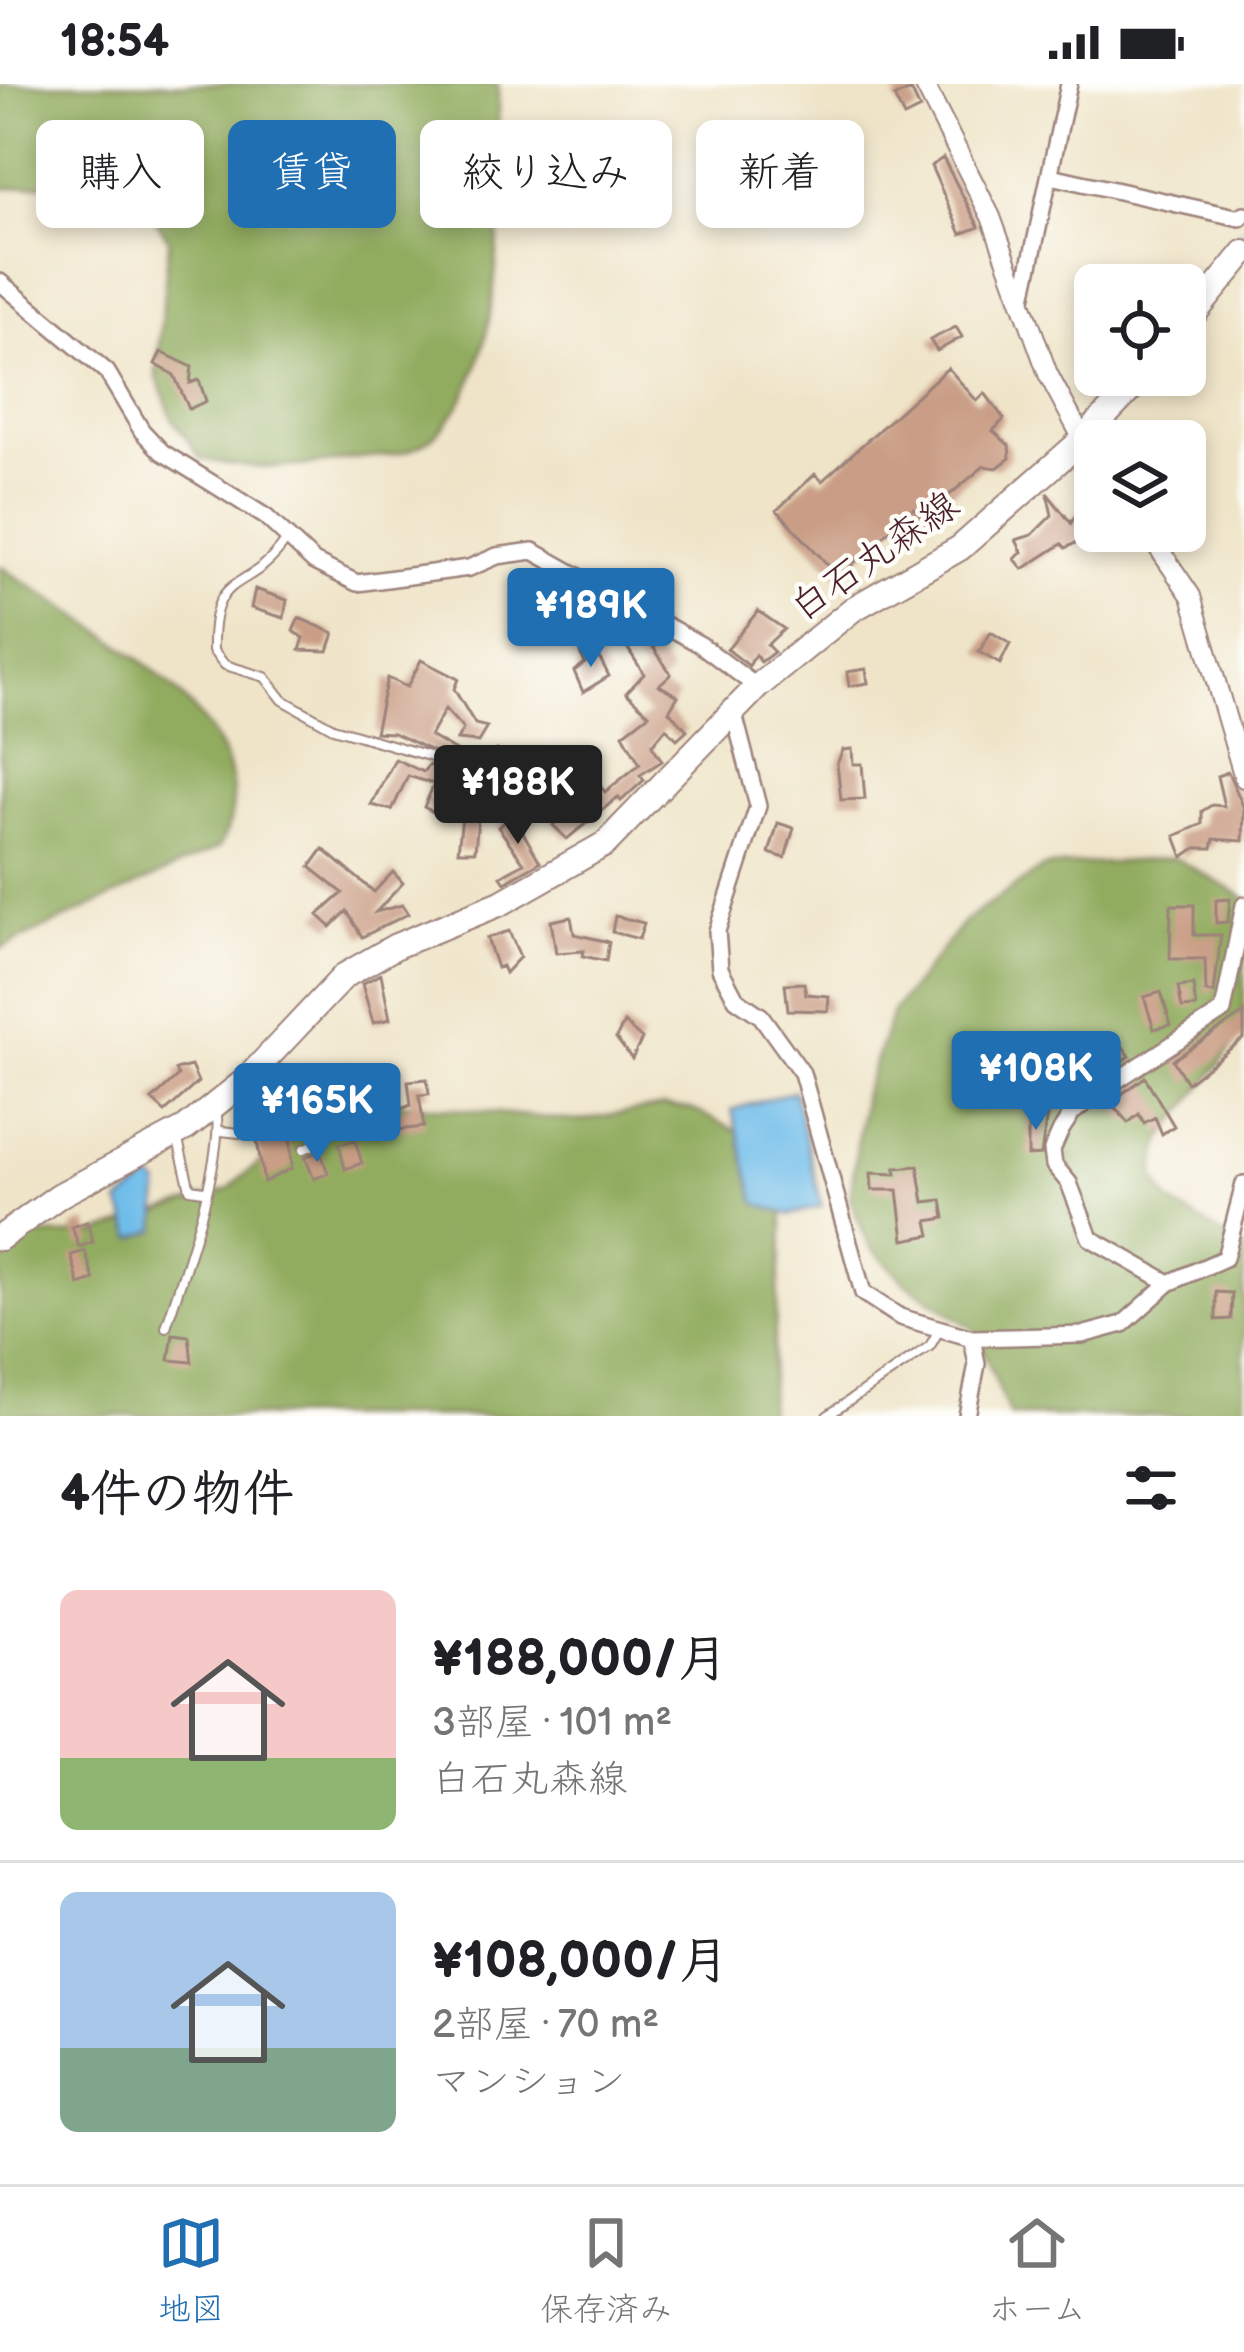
<!DOCTYPE html>
<html lang="ja">
<head>
<meta charset="utf-8">
<style>
  :root { --surface:#fff; --page:#f2f2f2; --text:#202124; --muted:#757577; --line:#e0e0e0; --accent:#1f6fb2 }
  body { margin:0; font-family:"Balsamiq Sans","Klee One",sans-serif; background:var(--page); color:var(--text); height:100vh; display:flex; flex-direction:column; font-size:45px; white-space:nowrap }
  * { box-sizing:border-box; margin:0 }
  p { font-size:39px; color:var(--muted) }
  .icon { flex:none; width:66px; height:66px; fill:none; stroke:currentColor; stroke-width:2; stroke-linecap:round; stroke-linejoin:round }
  .map { position:relative; height:1332px; overflow:hidden }
  .details { display:flex; flex-direction:column; background:var(--surface); flex:1 }
  .details>* { flex:none }
  .top-card { position:absolute; left:36px; top:36px; width:1173px; height:108px; display:flex; gap:24px }
  .fabs { position:absolute; left:1074px; top:180px; display:grid; gap:24px }
  .fabs a { display:grid; place-items:center; width:132px; height:132px; border-radius:18px; background:var(--surface); box-shadow:0 6px 18px #0003; font-size:60px }
  .price { position:absolute; translate:-50% -102px; padding:0 27px; border-radius:12px; background:var(--accent); color:#fff; font-size:39px; line-height:78px; filter:drop-shadow(0 3px 6px #0008) }
  .price::after { content:''; position:absolute; left:50%; top:72px; width:36px; height:27px; margin-left:-18px; background:inherit; clip-path:polygon(0 0,100% 0,50% 100%) }
  .price.current { background:#222; color:#fff }
  ul { padding:0; list-style:none }
  li { display:flex; align-items:center; gap:36px; height:300px; padding:0 60px }
  li+li { border-top:3px solid var(--line) }
  li span { display:grid; place-items:center; flex:none; width:336px; height:240px; border-radius:18px; color:#555 }
  li>.icon { margin-inline-start:auto }
  span .icon { width:144px; height:144px; fill:#fffc; stroke-width:1 }
  li b { font-size:51px }
  h2 { display:flex; justify-content:space-between; align-items:center; height:144px; padding:0 60px; font-size:51px }
  .tag { padding:0 42px; border-radius:18px; background:var(--surface); box-shadow:0 6px 18px #0003; font-size:42px; line-height:108px }
  .tag.current { background:var(--accent); color:#fff }
  .status { display:flex; justify-content:space-between; align-items:center; height:84px; padding:0 60px; background:var(--surface); direction:ltr }
  .status svg { height:33px; fill:currentColor }
  .dock { display:flex; justify-content:space-around; align-items:center; height:168px; border-top:3px solid var(--line); background:var(--surface); font-size:33px; color:var(--muted) }
  .dock a { display:grid; justify-items:center; gap:6px }
  .dock .current { color:var(--accent) }
  .map>svg:first-child { display:block }
</style>
</head>
<body>
<div class="status"><b>18:54</b><svg viewBox="0 0 49 12"><path d="M0 12V9h3v3zM5 12V6h3v6zM10 12V3h3v9zM15 12V0h3v12zM26 1h20v11H26zM47 4h2v5h-2z"/></svg></div>
<div class="map">
<svg width="1244" height="1332" viewBox="0 0 1244 1332">
  <rect width="100%" height="100%" fill="#fdfcf7"/>
  <filter id="ink" filterUnits="userSpaceOnUse"><feTurbulence type="fractalNoise" baseFrequency=".00833" numOctaves="2"/><feDisplacementMap in="SourceGraphic" scale="24" xChannelSelector="R" yChannelSelector="G"/><feConvolveMatrix kernelMatrix="1 2 1 2 8 2 1 2 1" color-interpolation-filters="sRGB"/></filter>
  <filter id="wash" filterUnits="userSpaceOnUse"><feTurbulence type="fractalNoise" baseFrequency=".004" numOctaves="4" result="noise"/><feDisplacementMap in="SourceGraphic" scale="48" xChannelSelector="R" yChannelSelector="G"/><feGaussianBlur stdDeviation="2.7" result="paint"/><feColorMatrix in="noise" values="0 0 0 0 0 0 0 0 0 0 0 0 0 0 0 0 0 1.4 0 .05"/><feComposite in="paint" operator="in"/></filter>
  <g filter="url(#wash)">
    <rect width="100%" height="100%" fill="#efe4c8"/>
    <path fill="#91ac5e" stroke="#6e6644" stroke-width="3" d="M0 0H498C498 95 516 309 417 363 399 373 366 372 345 376 293 384 251 388 200 374L172 334 156 291 169 156 142 116 92 95 0 105Z
      M0 482C80 537 289 641 219 763L0 865Z
      M1175 774 1244 813V948L1161 1056 1154 1092 1169 1118 1244 1164V1332H1010L975 1246 906 1199 869 1161 850 1115 864 1009 893 927 966 836 1044 783Z
      M367 1016 578 1037 664 1022 691 1025 781 1068 783 1146 768 1332H0V1152L94 1150 227 1106 312 1034Z"/>
    <path fill="#70bdea" stroke="#5d6e8a" stroke-width="3" d="M794 1007 822 1122 790 1131 756 1119 732 1026Z
      M151 1094 159 1101 157 1146 133 1154 120 1119Z"/>
    <g fill="none" stroke-linecap="round" stroke-linejoin="round">
      <path stroke="#70bdea" stroke-width="3" d="M1185 212 1244 144
        M1108 302 1118 291"/>
    </g>
    <g id="blocks">
      <path fill="#ca9e86" d="M911 6 920 25 904 33 894 13Z
        M943 74 979 143 961 150 931 82Z
        M956 243 962 253 937 267 930 256Z
        M161 268 192 283 190 299 199 296 206 317 189 325 174 291 155 280Z
        M948 284 977 317 985 309 1004 335 993 347 1009 361 1010 374 997 384 984 382 923 433 914 424 839 493 777 426 815 390 822 397Z
        M1047 409 1071 439 1085 415 1095 430 1077 458 1066 464 1062 460 1023 485 1015 475 1022 468 1016 456 1032 451 1052 431Z
        M255 505 287 516 284 534 251 524Z
        M758 527 784 545 767 561 774 568 761 578 755 571 749 582 727 565Z
        M299 534 334 549 328 567 300 566 304 554 293 547Z
        M991 548 1010 560 1000 580 979 568Z
        M644 550 648 556 658 551 664 559 653 563 671 590 659 601 678 612 669 627 687 646 677 655 666 644 652 661 662 677 640 691 644 696 621 717 618 713 567 755 553 741 600 702 605 708 640 680 623 650 649 630 626 609 644 590 627 563Z
        M594 563 609 592 583 608 574 587 585 579 580 569Z
        M421 576 458 595 454 605 475 640 487 643 478 658 457 656 463 645 445 625 430 652 469 675 465 682 393 649 375 648 387 594 407 603Z
        M866 585 868 599 849 602 847 588Z
        M852 665 853 680H862L865 715 841 716 837 680 843 666Z
        M497 666 507 672 495 699 483 692Z
        M395 675 423 688 429 681 451 694 437 730 424 723 434 700 408 692 392 726 371 721Z
        M1228 688 1244 724 1243 757 1214 755 1212 764H1196L1183 773 1175 752 1202 740V727L1212 721 1224 722 1217 692Z
        M464 716 479 723 475 767H458Z
        M513 731 540 778 505 798 501 792 524 779 498 743Z
        M778 739 794 744 785 774 769 769Z
        M323 765 374 808 393 788 403 799 376 828 402 821 408 830 362 853 347 827 331 843 318 831 343 809 310 783Z
        M1230 815 1228 838 1216 839V816Z
        M1171 821H1194V851H1221L1214 909 1206 908 1205 875H1170Z
        M615 832 644 839 639 855 612 848Z
        M571 833 574 850 609 858 606 877 583 872 584 867 556 869 551 837Z
        M509 847 520 873 505 889 502 882 497 884 487 854Z
        M381 890 390 935 373 939 362 900Z
        M804 899 806 910 829 912 828 927 788 926 785 900Z
        M1193 901 1196 923 1182 924 1178 903Z
        M1161 908 1171 941 1154 945 1144 913Z
        M1244 929V954L1187 999 1173 976Z
        M624 939 642 955 632 975 616 954Z
        M1117 955 1130 972 1116 981 1105 964Z
        M191 982 198 998 165 1028 152 1016 178 992 175 986Z
        M324 983 329 994 366 988 379 1035 362 1039 357 1024 321 1036 307 1003 283 1014 285 1024 255 1038 245 1018 256 1009Z
        M1145 993 1174 1042 1162 1050 1155 1033 1144 1039 1139 1030 1128 1039 1111 1018Z
        M427 995 429 1010 419 1011 424 1043 396 1046 392 1029 411 1021 408 997Z
        M1028 1030H1047L1041 1071 1028 1072Z
        M290 1045 292 1084 264 1098 257 1057Z
        M355 1056 362 1079 345 1085 339 1060Z
        M320 1067 328 1089 314 1095 305 1073Z
        M918 1082 924 1118 942 1116 945 1134 928 1137 931 1151 904 1156 898 1106H872L871 1089 896 1090 895 1084Z
        M87 1138 93 1158 79 1163 72 1143Z
        M85 1167 94 1196 79 1201 71 1171Z
        M1216 1208 1232 1209 1231 1235 1216 1236Z
        M173 1250 189 1252 192 1278 169 1276Z"/>
    </g>
  </g>
  <g filter="url(#ink)">
    <use href="#blocks" fill-opacity="0" stroke="#9c827a" stroke-width="3"/>
    <g fill="none" stroke-linecap="round" stroke-linejoin="round">
      <defs>
        <path id="service" d="M287 455C249 513 211 481 213 567L225 581 265 593 283 616 333 644 432 673 488 705
          M221 1047 249 1050 308 1023 320 1058 304 1065
          M178 1057 190 1105 204 1107
          M166 1243C182 1194 226 1071 216 1025
          M827 1332 930 1262 939 1246"/>
        <path id="minor" d="M1051 92 1240 134 1244 130
          M0 198 107 288 142 347 162 368 266 433 314 478 357 499 469 484 497 472 533 467 701 561 757 603
          M1022 219 1069 0
          M734 630 758 722 717 847 720 885 736 915 761 932 802 989 863 1209 900 1233 972 1254 1082 1251 1123 1240 1169 1199 1225 1174 1244 1100
          M1169 1199 1090 1154 1069 1099 1054 1081 1052 1066 1061 1046 1072 1029 1099 1008 1223 927 1244 821
          M967 1332 977 1280 972 1254"/>
        <path id="tertiary" d="M924 0 991 133 1048 290 1095 378
          M1147 447 1191 512 1244 694"/>
        <path id="primary" d="M1185 241 1244 169
          M0 1154 60 1111 186 1044 246 996 344 892 396 862 501 819 605 760 757 603 853 525 960 464 1080 358 1144 291"/>
      </defs>
      <use href="#service" stroke="#9c827a" stroke-width="12"/>
      <use href="#minor" stroke="#9c827a" stroke-width="20"/>
      <use href="#tertiary" stroke="#9c827a" stroke-width="22"/>
      <use href="#primary" stroke="#9c827a" stroke-width="28"/>
      <use href="#service" stroke="#fff" stroke-width="8"/>
      <use href="#minor" stroke="#fff" stroke-width="15"/>
      <use href="#tertiary" stroke="#fff" stroke-width="18"/>
      <use href="#primary" stroke="#fff" stroke-width="24"/>
    </g>
  </g>
  <g text-anchor="middle" dominant-baseline="central" stroke-width="9" stroke-linejoin="round" paint-order="stroke">
    <g font-size="39" fill="#4a1f2b" stroke="#fdfcf7">
      <text transform="translate(875 473) rotate(-35)">白石丸森線</text>
    </g>
  </g>
</svg>
<div class="fabs">
<a><svg class="icon" aria-label="locate" viewBox="0 0 24 24"><circle cx="12" cy="12" r="6"/><path d="M12 2v4M12 18v4M2 12h4M18 12h4"/></svg></a>
<a><svg class="icon" aria-label="layers" viewBox="0 0 24 24"><path d="M12 4l9 5-9 5-9-5zM3 14l9 5 9-5"/></svg></a>
</div>
<b class="price" style="left:591px;top:586px">¥189K</b>
<b class="price current" style="left:518px;top:763px">¥188K</b>
<b class="price" style="left:1036px;top:1049px">¥108K</b>
<b class="price" style="left:317px;top:1081px">¥165K</b>
<div class="top-card">
<a class="tag">購入</a>
<a class="tag current">賃貸</a>
<a class="tag">絞り込み</a>
<a class="tag">新着</a>
</div>
</div>
<section class="details">
<h2>4件の物件<svg class="icon" aria-label="filters" viewBox="0 0 24 24"><path d="M4 7h16M4 17h16"/><circle cx="9" cy="7" r="2"/><circle cx="15" cy="17" r="2"/></svg></h2>
<ul>
<li><span style="background:linear-gradient(#f6c9c9 70%,#8fb573 0)"><svg class="icon" aria-label="home" viewBox="0 0 24 24"><path d="M3 11l9-7 9 7M6 9v11h12V9"/></svg></span><div><b>¥188,000/月</b><p>3部屋 · 101 m²</p><p>白石丸森線</p></div></li>
<li><span style="background:linear-gradient(#a9c7e8 65%,#7fa58c 0)"><svg class="icon" aria-label="home" viewBox="0 0 24 24"><path d="M3 11l9-7 9 7M6 9v11h12V9"/></svg></span><div><b>¥108,000/月</b><p>2部屋 · 70 m²</p><p>マンション</p></div></li>
</ul>
</section>
<nav class="dock">
<a class="current"><svg class="icon" aria-label="map" viewBox="0 0 24 24"><path d="M3 6l6-2 6 2 6-2v14l-6 2-6-2-6 2zM9 4v14M15 6v14"/></svg>地図</a>
<a><svg class="icon" aria-label="saved" viewBox="0 0 24 24"><path d="M7 4h10v16l-5-4-5 4z"/></svg>保存済み</a>
<a><svg class="icon" aria-label="home" viewBox="0 0 24 24"><path d="M3 11l9-7 9 7M6 9v11h12V9"/></svg>ホーム</a>
</nav>
</body>
</html>
